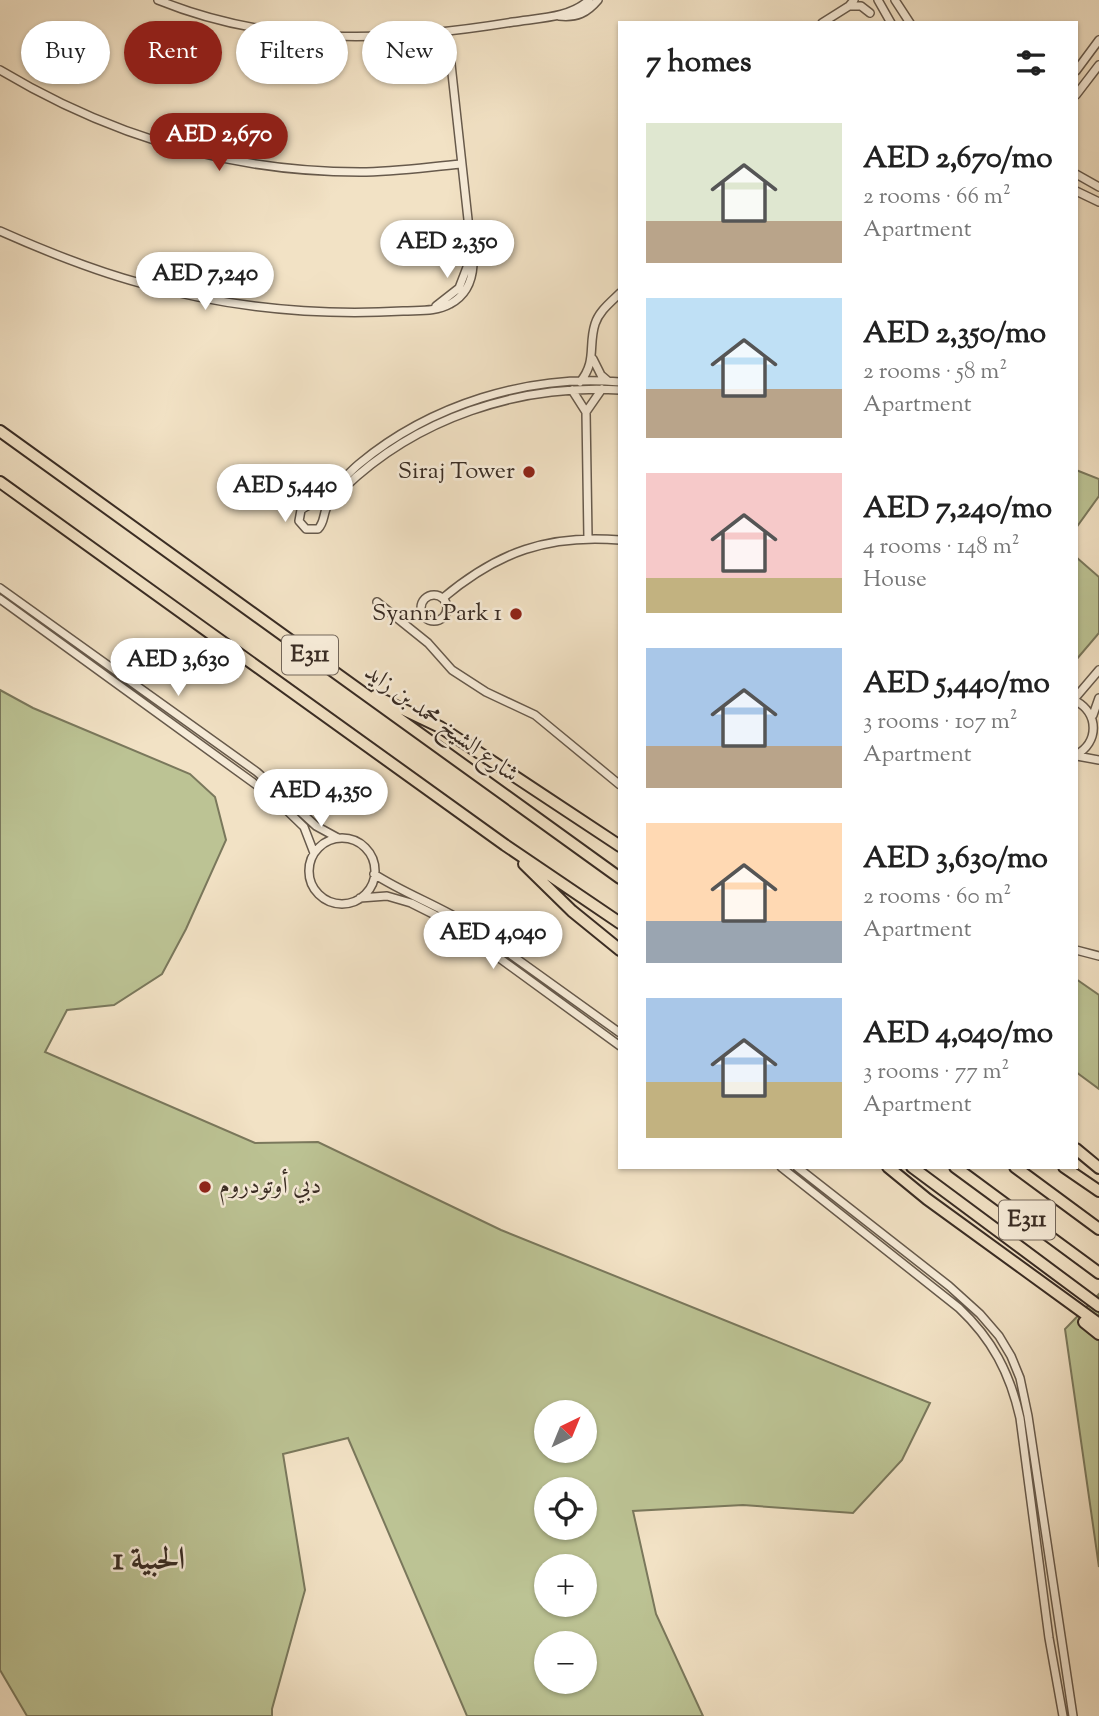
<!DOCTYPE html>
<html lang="en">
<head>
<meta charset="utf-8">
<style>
  :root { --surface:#fff; --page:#f2f2f2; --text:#222; --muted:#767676; --accent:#8f2418 }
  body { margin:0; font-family:"Sorts Mill Goudy",Amiri,serif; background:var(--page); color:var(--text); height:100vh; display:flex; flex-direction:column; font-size:26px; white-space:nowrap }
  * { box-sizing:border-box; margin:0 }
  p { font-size:23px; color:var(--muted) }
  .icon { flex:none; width:38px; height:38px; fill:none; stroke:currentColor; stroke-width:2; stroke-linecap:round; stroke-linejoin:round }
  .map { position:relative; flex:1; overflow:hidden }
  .details { position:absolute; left:618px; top:21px; width:460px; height:1148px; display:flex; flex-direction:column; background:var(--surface); border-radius:0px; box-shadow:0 2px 5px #0004 }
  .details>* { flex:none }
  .banner { position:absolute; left:21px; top:21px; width:492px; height:63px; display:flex; gap:14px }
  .needle { width:46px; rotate:43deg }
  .fabs { position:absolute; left:534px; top:1400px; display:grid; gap:14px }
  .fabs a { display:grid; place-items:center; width:63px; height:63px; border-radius:50%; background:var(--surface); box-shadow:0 2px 5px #0004; font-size:35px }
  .price { position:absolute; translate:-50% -60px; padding:0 16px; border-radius:24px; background:#fff; color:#222; font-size:23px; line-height:46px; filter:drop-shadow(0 2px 4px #0008) }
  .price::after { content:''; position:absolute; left:50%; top:42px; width:21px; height:16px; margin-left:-10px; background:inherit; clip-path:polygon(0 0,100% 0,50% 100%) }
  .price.selected { background:var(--accent); color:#fff }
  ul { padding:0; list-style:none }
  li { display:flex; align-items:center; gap:21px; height:175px; padding:0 28px }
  li span { display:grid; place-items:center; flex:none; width:196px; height:140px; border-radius:0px; color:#555 }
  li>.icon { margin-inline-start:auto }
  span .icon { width:84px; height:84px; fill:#fffc; stroke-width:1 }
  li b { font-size:30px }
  h2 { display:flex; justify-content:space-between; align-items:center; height:84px; padding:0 28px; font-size:30px }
  .pill { padding:0 24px; border-radius:32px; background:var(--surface); box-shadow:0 2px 5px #0004; font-size:24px; line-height:63px }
  .pill.selected { background:var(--accent); color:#fff }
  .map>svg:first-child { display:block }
</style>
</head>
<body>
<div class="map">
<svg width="1099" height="1716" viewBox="0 0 1099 1716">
  <rect width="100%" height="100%" fill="#f2e2c5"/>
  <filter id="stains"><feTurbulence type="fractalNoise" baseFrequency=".00286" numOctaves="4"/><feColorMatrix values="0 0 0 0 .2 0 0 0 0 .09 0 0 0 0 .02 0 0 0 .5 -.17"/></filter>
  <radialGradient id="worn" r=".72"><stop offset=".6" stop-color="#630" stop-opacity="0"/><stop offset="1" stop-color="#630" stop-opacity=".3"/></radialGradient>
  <path fill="#bcc394" stroke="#7a785c" stroke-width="2" fill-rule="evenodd" d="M1076 470 1099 479V496L1076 528Z
    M1076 557 1099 577V633L1076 660Z
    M0 690 33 708 190 774 215 797 226 840 186 929 162 974 114 1005 67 1010 45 1052 255 1143 318 1142 501 1230 930 1403 902 1460 853 1513 743 1505 633 1511 656 1614 703 1716H467L348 1438 283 1454 305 1590 272 1709V1716H27L0 1670ZM546 1412H584V1451H546ZM584 1489V1528H546V1489ZM546 1566H584V1605H546ZM546 1643H584V1682H546Z
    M1076 979 1099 995V1089L1076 1072Z
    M1099 1294V1567L1065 1329Z"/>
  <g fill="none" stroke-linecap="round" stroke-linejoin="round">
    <defs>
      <path id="minor" d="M158 0C274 47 392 42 513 22 538 18 570 18 589 0
        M878 0 891 23
        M895 0 910 23
        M850 6H861L870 13
        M559 16C577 18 587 13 598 0
        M822 23 849 6 854 0
        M0 70C110 136 231 172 360 172 394 172 427 167 461 164
        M1076 71 1099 40
        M1076 95 1099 65
        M1076 174 1099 187
        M1076 191 1099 202
        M0 231C45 251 92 270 140 283 225 307 315 316 403 311 419 310 436 312 450 304 465 296 472 282 473 265L450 55 445 33
        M436 306 459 288 469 262
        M593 359 601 375 608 381
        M580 382C597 361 588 346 595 324 599 311 611 302 620 293
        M620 382C528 374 430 405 359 464 347 474 337 487 324 497 317 504 308 504 301 510L299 521 306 529H318C324 523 323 517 326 509 329 502 337 495 343 489 416 418 519 384 620 390
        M572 390 586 412 588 538
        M586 412 602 389
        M0 588 257 772 316 826 338 838
        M421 608a13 13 0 1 1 26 0a13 13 0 1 1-26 0Z
        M443 598C498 552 548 534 620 540
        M0 599 273 797 304 827 314 853
        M377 602 428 643 452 670 486 692 535 715 620 785
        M1076 697 1099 670
        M1076 701C1099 714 1099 742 1076 755
        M1093 715 1099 698
        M1077 756 1099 760
        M309 871a33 33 0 1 1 66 0a33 33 0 1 1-66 0Z
        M374 874C405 894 440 906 471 926L620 1033
        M360 898 387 896 411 903 435 915 469 936 620 1046
        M1076 950 1099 956
        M781 1167 959 1308C992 1339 1010 1373 1020 1418L1049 1638 1063 1716
        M797 1167 949 1286 980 1314 999 1336 1011 1356 1020 1378 1028 1416 1073 1716"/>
      <path id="highway" d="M0 431 620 878
        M0 482 505 845 620 923
        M375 696 440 727 620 846
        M524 864 572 911 620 950
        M1076 1149 1099 1168
        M888 1167 927 1199 1099 1324
        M912 1167 1099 1306
        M955 1167 1099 1273
        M1015 1167 1099 1229
        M1064 1167 1099 1191
        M1084 1322 1099 1334"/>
    </defs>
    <use href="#minor" stroke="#675a4c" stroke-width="10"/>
    <use href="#highway" stroke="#392c24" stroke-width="14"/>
    <use href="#minor" stroke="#f7ecd9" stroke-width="7"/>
    <use href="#highway" stroke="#f2e2c5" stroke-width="10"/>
  </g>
  <g fill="#8f2418" stroke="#f7ecd9" stroke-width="2.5">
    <circle cx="529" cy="472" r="7"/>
    <circle cx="516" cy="614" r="7"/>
    <circle cx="205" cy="1187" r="7"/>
  </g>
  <g text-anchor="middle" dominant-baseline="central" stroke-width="5" stroke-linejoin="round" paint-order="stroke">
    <g fill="#f7ecd9" stroke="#72665a" stroke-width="2">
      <rect x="282" y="635.5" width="56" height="39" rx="5"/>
      <rect x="999" y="1200.5" width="56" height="39" rx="5"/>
    </g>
    <g font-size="23" font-weight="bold" fill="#392c24">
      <text x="310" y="655">E311</text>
      <text x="1027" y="1220">E311</text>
    </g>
    <g font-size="24" fill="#392c24" stroke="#f7ecd9" text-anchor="end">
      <text x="515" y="472">Siraj Tower</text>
      <text x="502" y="614">Syann Park 1</text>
      <text x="219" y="1187" text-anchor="start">دبي أوتودروم</text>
    </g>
    <g font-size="24" fill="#392c24" stroke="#f7ecd9">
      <text transform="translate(441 724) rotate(36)">شارع الشيخ محمد بن زايد</text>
    </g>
    <g font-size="32" font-weight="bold" fill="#392c24" stroke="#f7ecd9">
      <text x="149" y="1561">الحبية 1</text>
    </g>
  </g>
  <rect width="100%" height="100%" filter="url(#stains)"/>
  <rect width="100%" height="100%" fill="url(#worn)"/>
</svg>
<div class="fabs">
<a><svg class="needle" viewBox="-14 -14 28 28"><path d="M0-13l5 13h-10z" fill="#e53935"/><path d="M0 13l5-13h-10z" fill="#767676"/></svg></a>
<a><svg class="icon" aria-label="locate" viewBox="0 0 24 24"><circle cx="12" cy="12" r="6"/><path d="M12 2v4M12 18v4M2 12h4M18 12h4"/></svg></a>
<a>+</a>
<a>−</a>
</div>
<b class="price selected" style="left:219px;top:173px">AED 2,670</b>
<b class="price" style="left:447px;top:280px">AED 2,350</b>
<b class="price" style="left:205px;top:312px">AED 7,240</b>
<b class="price" style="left:285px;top:524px">AED 5,440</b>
<b class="price" style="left:178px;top:698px">AED 3,630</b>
<b class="price" style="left:321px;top:829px">AED 4,350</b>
<b class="price" style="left:493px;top:971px">AED 4,040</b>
<div class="banner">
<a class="pill">Buy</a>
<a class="pill selected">Rent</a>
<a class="pill">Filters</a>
<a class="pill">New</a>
</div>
<section class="details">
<h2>7 homes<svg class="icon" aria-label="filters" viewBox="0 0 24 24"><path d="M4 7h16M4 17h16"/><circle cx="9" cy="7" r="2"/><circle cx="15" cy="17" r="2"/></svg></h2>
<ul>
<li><span style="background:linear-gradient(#dfe7d0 70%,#b9a48a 0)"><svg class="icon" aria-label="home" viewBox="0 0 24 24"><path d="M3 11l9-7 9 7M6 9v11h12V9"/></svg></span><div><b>AED 2,670/mo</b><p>2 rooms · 66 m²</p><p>Apartment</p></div></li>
<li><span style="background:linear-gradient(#bfe0f5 65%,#b9a48a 0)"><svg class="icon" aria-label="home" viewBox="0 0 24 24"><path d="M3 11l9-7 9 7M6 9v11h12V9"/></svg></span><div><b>AED 2,350/mo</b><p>2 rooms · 58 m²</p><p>Apartment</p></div></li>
<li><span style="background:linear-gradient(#f6c9c9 75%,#c2b280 0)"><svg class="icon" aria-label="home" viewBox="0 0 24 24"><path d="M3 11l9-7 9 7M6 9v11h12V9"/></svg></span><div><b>AED 7,240/mo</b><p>4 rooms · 148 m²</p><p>House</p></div></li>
<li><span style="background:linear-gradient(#a9c7e8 70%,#b9a48a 0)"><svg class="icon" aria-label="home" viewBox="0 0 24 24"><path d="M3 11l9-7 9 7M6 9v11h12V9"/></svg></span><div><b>AED 5,440/mo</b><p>3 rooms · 107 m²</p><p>Apartment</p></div></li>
<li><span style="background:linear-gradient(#ffd9b3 70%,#9aa5b1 0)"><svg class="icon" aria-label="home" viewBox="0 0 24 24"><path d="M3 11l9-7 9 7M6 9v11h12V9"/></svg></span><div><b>AED 3,630/mo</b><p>2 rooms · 60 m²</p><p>Apartment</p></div></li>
<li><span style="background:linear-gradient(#a9c7e8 60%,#c2b280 0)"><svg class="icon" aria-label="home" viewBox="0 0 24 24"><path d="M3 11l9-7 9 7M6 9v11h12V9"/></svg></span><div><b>AED 4,040/mo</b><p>3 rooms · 77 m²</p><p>Apartment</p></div></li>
</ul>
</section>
</div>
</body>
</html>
